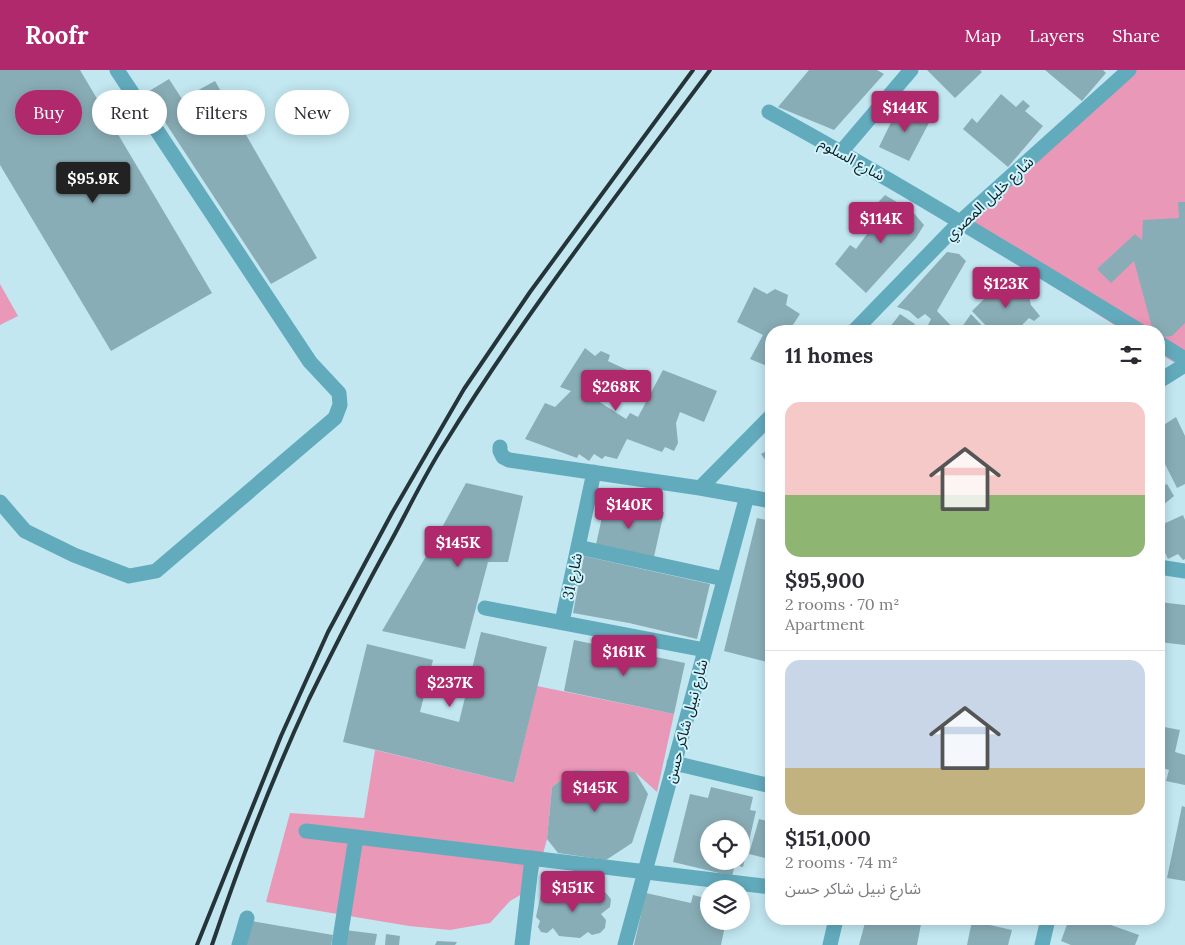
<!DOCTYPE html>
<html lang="en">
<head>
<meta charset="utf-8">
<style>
  :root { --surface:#fff; --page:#f2f2f3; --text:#2b2b33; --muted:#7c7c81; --line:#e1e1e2; --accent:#b0296d }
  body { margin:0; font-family:Lora,"Noto Sans Arabic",serif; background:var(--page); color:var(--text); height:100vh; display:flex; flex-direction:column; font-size:19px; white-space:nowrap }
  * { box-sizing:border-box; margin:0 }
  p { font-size:16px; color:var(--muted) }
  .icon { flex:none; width:28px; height:28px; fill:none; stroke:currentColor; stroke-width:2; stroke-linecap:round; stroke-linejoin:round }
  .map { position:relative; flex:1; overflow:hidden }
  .details { position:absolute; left:765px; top:255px; width:400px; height:600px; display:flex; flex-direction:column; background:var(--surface); border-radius:20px; box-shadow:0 2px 12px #0003 }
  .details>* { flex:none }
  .top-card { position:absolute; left:15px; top:20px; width:475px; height:45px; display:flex; gap:10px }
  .tools { position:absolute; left:700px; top:750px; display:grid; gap:10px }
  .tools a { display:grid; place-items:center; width:50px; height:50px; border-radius:50%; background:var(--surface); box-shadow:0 2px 12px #0003; font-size:25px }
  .price { position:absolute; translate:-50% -42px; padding:0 11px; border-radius:5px; background:var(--accent); color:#fff; font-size:16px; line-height:32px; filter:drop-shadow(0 1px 2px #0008) }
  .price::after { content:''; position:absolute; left:50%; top:30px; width:15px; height:11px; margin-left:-8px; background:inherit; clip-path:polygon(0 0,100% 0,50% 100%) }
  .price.active { background:#222; color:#fff }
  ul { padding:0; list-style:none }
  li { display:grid; align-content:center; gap:10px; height:265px; padding:0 20px }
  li+li { border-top:1px solid var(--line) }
  li span { display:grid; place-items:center; height:155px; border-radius:15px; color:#555 }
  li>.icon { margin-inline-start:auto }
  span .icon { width:90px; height:90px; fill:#fffc; stroke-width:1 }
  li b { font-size:21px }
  h2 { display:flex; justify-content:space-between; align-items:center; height:60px; padding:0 20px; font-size:21px }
  .pill { padding:0 18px; border-radius:22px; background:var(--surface); box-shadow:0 2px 12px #0003; font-size:18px; line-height:45px }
  .pill.active { background:var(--accent); color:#fff }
  header { display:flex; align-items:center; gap:30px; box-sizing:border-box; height:70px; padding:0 25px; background:var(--accent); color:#fff }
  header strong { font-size:24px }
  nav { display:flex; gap:28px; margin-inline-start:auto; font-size:18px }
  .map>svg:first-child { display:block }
</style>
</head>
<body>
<header>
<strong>Roofr</strong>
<nav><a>Map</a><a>Layers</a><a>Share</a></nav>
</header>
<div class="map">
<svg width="1185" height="875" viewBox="0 0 1185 875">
  <rect width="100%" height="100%" fill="#c2e7f1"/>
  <path fill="#e998b7" d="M1133 0H1185V297L1183 298 1159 283V261H1124L964 160Z
    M0 214 18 246 0 255Z
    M537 616 674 644 657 722 635 702 575 700 552 717 547 769 534 817 510 831 490 853 450 860 409 856 266 832 290 743 364 748 375 680 514 713Z"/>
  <path fill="#89adb6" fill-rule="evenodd" d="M0 0H80L212 223 111 281 0 95Z
    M809 0H877L884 4 834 60 778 37Z
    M927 0H980L982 2 955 28Z
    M1045 0H1103L1106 3 1082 31Z
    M169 9 182 29 215 11 317 188 271 214 146 23Z
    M1001 24 1016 37 1023 30 1030 36 1025 41 1043 56 1008 97 963 59 972 48 977 53Z
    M900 34 931 49 909 91 879 77Z
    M885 125 912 141 924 155 916 168 866 223 835 194 850 175 856 179 878 149 870 141Z
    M1178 132H1185V253L1172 266 1159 267V261H1153L1134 191 1111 213 1097 199 1135 164 1142 170 1143 150 1179 148Z
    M947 182 959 184 966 191 937 241 956 261H937L928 255 931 249 925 244 918 249 909 241 897 237Z
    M1006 213 1029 226 1031 235 1040 246 1034 251 1029 248 1016 261H1005L1001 258 999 261H991L972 241 998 215 1001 217Z
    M754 217 767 224 775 219 788 225 786 235 800 244 789 261H771V289L767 296 750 289 763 265 737 252Z
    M900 244 915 254 913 258 918 261H887Z
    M971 244 987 261H959Z
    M585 278 595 286 601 281 610 285 608 291 627 300 611 328 603 321 595 329 626 349 630 343 638 347 663 300 717 321 704 352 680 342 676 353 678 373 674 381 665 377 662 382 627 369 617 389 605 386 602 389 594 384 589 391 579 384 577 388 525 369 545 333 555 337 571 321 560 317Z
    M1176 347 1185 366V414L1177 418 1159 382V358Z
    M771 378V398L761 384Z
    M466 413 523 426 508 492H488L465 579 382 561 432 476Z
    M1167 414 1174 426 1162 436 1159 432V418Z
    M606 429 664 442 653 491 595 479Z
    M1183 445 1185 450V489L1183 490 1178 484 1168 489 1159 469V456Z
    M757 448 771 451V593L724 581Z
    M584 486 710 514 697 569 629 553 573 543Z
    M1159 532 1185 535V575L1159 572Z
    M481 562 547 577 514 713 343 672 367 574 433 590 420 642 459 652Z
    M574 570 685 593 674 644 564 621Z
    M1159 656 1180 660 1175 682 1185 685V715L1166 711 1169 700 1159 697Z
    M575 700 635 702 648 724 632 773 606 790 558 783 547 769 552 717Z
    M711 717 753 727 750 740 756 741 743 797 735 795 732 806 673 792 690 724 708 728ZM709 759H741V791H709Z
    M1182 736 1185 737V811L1167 808Z
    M759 749 771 752V796L767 795 769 789 749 784Z
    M563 818 574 821 579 827 587 820 605 822 611 829 610 837 601 844 606 850 605 858 600 863 592 865 588 862 580 868 559 866 553 858 547 863 541 862 538 857 540 851 536 847 541 823 547 819 553 821 557 824Z
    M646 823 691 833 693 825 709 829V851H726L721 875H634Z
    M866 849H922L917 875H859Z
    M1069 849H1094L1139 865 1135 875H1071L1061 871Z
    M1118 849H1142V855Z
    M251 851 333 865 331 875H244Z
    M972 851 1012 860 1008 875H967Z
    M345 860 377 864 375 875H343Z
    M386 864 400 866 399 875H385Z
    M437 871 457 872 455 875H435Z"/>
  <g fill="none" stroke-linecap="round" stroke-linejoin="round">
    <path stroke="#62abbd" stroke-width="15" d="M769 42C895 111 1017 186 1140 261
      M841 82 911 0
      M854 261 961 151 1129 0
      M1159 273 1185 289
      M1159 311 1185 295
      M500 377V381L503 387 509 390 700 418 771 431
      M700 418 771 346
      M0 432 25 461 74 485 129 506 156 501 335 348 340 335 339 323 310 292 117 0
      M578 477 724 509
      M1159 497 1185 501
      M485 538 705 580
      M562 552 594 402
      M674 693 771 716
      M306 761 771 817
      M239 875 247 848
      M339 875 356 767
      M522 875 532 788
      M625 875 747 426
      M830 875 836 849
      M1042 875 1048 849"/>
    <path stroke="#243439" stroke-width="4" d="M197 875 281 666 328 562 392 443 464 319 530 222 693 0
      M212 875C240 792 272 709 309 629 335 576 362 523 391 471 409 438 425 404 445 373 525 243 619 123 710 0"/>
  </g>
  <g text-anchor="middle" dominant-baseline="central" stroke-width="4" stroke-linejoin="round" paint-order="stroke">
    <g font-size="15" fill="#111f23" stroke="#cff4fe">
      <text transform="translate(852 89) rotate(29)">شارع السلوم</text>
      <text transform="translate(989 128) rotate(-43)">شارع خليل المصري</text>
      <text transform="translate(572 506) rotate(-78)">شارع 31</text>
      <text transform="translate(686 651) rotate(-75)">شارع نبيل شاكر حسن</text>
    </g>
  </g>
</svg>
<div class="tools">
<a><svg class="icon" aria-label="locate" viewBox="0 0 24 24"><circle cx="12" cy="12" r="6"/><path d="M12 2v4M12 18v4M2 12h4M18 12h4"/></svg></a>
<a><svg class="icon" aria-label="layers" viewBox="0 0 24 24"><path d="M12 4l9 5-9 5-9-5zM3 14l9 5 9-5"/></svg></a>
</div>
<b class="price" style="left:905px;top:63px">$144K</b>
<b class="price active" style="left:93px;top:134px">$95.9K</b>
<b class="price" style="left:881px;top:174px">$114K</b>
<b class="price" style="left:1006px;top:239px">$123K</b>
<b class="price" style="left:616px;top:342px">$268K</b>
<b class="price" style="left:629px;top:460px">$140K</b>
<b class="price" style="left:458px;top:498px">$145K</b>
<b class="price" style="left:624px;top:607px">$161K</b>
<b class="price" style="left:450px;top:638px">$237K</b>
<b class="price" style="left:595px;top:743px">$145K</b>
<b class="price" style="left:573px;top:843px">$151K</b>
<div class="top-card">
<a class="pill active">Buy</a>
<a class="pill">Rent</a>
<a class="pill">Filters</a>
<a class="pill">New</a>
</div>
<section class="details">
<h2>11 homes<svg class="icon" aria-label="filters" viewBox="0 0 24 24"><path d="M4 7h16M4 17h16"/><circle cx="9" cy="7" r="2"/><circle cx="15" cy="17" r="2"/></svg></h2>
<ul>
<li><span style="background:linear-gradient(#f6c9c9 60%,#8fb573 0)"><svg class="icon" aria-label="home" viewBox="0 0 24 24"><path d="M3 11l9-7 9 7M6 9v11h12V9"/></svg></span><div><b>$95,900</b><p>2 rooms · 70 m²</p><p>Apartment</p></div></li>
<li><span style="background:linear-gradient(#c9d6e8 70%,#c2b280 0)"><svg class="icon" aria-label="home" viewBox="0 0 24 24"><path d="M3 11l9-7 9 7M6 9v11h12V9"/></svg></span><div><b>$151,000</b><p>2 rooms · 74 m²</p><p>شارع نبيل شاكر حسن</p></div></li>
</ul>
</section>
</div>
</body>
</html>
